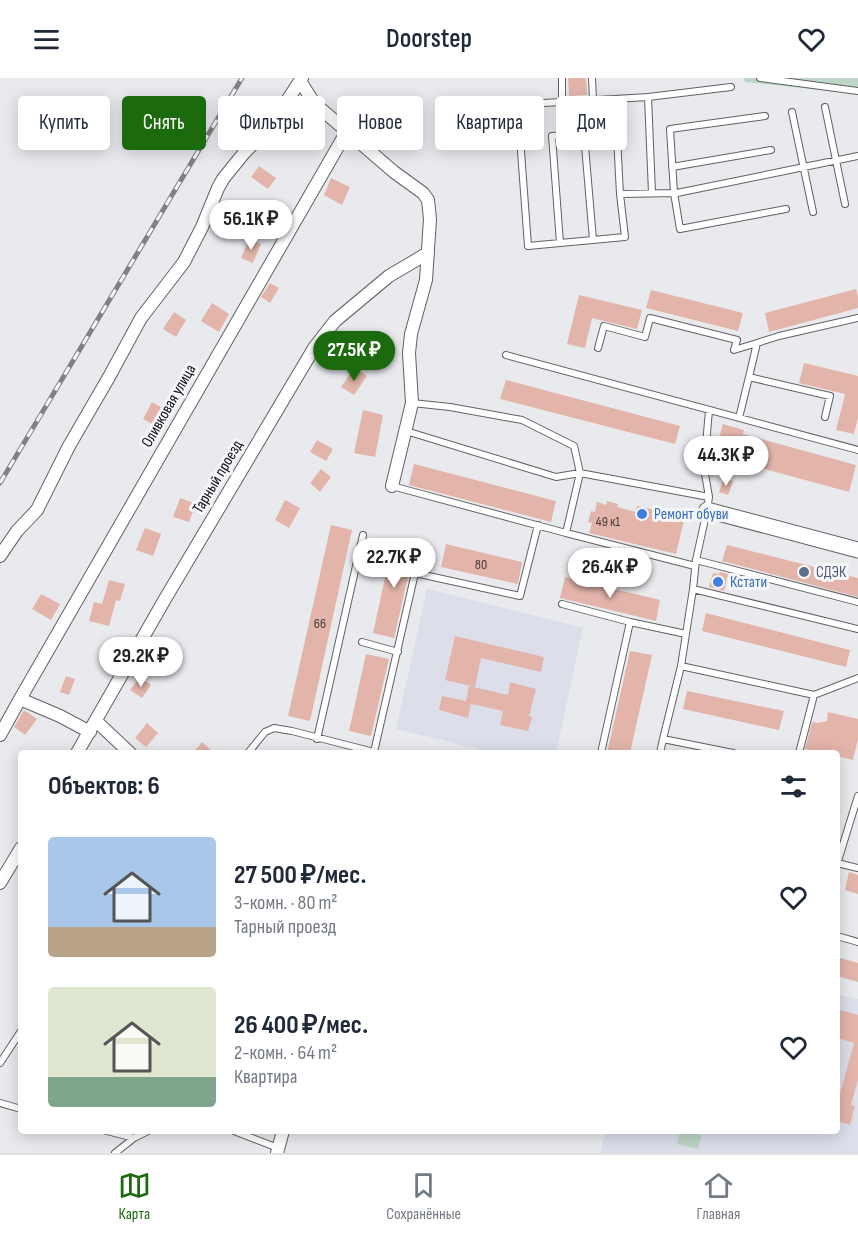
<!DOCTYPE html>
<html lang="ru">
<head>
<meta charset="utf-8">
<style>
  :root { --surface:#fff; --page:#f6f6f7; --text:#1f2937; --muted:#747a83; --line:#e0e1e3; --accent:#1b6b0e }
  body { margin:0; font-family:"Sofia Sans Condensed",sans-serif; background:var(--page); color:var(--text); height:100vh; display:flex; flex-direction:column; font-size:22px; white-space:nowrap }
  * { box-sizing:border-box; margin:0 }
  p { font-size:20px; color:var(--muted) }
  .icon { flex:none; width:33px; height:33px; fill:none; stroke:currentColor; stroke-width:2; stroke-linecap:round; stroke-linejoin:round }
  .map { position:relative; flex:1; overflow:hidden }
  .sheet { position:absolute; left:18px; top:672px; width:822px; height:384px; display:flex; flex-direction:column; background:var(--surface); border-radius:6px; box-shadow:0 3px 15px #0003 }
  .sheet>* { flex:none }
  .hud { position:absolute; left:18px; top:18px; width:822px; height:54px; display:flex; gap:12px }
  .price { position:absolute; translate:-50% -51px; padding:0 14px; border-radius:21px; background:#fff; color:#222; font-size:20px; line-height:39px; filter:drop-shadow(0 2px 3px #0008) }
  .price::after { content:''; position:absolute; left:50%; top:36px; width:18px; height:14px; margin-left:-9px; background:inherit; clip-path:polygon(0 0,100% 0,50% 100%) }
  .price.current { background:var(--accent); color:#fff }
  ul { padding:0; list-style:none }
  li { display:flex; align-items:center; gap:18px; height:150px; padding:0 30px }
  li span { display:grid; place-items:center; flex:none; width:168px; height:120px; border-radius:6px; color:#555 }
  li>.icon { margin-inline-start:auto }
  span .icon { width:72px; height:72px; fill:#fffc; stroke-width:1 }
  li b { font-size:26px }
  h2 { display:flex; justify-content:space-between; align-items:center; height:72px; padding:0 30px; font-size:26px }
  .chip { padding:0 21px; border-radius:6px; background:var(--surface); box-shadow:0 3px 15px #0003; font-size:21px; line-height:54px }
  .chip.current { background:var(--accent); color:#fff }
  header { display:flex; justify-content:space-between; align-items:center; height:78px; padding:0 30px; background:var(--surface); font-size:27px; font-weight:600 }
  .dock { display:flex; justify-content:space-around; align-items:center; height:84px; border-top:2px solid var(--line); background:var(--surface); font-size:16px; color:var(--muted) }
  .dock a { display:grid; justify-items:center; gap:3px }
  .dock .current { color:var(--accent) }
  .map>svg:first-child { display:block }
</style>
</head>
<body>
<header><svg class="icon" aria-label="menu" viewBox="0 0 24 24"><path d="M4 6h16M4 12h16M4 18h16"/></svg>Doorstep<svg class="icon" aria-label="heart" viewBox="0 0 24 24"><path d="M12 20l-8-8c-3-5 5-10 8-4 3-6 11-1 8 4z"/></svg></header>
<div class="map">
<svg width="858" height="1075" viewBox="0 0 858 1075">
  <rect width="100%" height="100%" fill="#e9eaee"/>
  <path fill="#dcdfea" d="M427 511 583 550 556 675H495L396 651Z
    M837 916 858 921V1075H600L606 1053H837Z"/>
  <path fill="#bdd6c7" d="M744 0H858V16L745 4Z
    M680 1053 702 1057 698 1071 677 1066Z"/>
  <path fill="#e3b5aa" d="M568 0H586L587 17 569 18Z
    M259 88 276 100 268 111 251 99Z
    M331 100 350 109 342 127 324 117Z
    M249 161 261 166 253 185 241 180Z
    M270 205 279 210 270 225 261 219Z
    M856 211 858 218V230L769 254 765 235Z
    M651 212 743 235 738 253 646 230Z
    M579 217 642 232 637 251 592 240 585 270 567 266Z
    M212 225 229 236 219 254 201 243Z
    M174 234 186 242 176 259 163 251Z
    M804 285 858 298V340L854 356 836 352 845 316 799 305Z
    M354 290 367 298 354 317 341 309Z
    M506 302 680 348 675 366 500 321Z
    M152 324 166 332 158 349 143 341Z
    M363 332 383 337 375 379 354 375Z
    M723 346 744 352 743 356 856 387 849 414 735 383 733 390 712 385Z
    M317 362 333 371 326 383 310 374Z
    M414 386 556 423 551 444 409 407Z
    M321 391 331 399 320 414 310 405Z
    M724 400 733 403 728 417 719 414Z
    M180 420 196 426 189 444 173 439Z
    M285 422 300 430 289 450 275 442Z
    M607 423 618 426 617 429 636 434 637 428 685 438 676 476 589 455 592 445 588 444 591 433 595 434 597 424 606 427Z
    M331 447 352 452 310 643 288 638Z
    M145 450 161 456 153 478 136 472Z
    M393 463 415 468 394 560 373 555Z
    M446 466 522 484 518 506 441 489Z
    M727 467 858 500V519L722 483Z
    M720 494 728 496 724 513 709 509 713 495 719 496Z
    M565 499 660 522 656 543 560 520Z
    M109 502 125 506 120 523 116 522 109 548 89 543 94 524 102 526Z
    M41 516 60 526 51 542 32 531Z
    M706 535 850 572 846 589 702 553Z
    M455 558 544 579 541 594 481 580 475 609 445 602Z
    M630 573 652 577 630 675H607Z
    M366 576 389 581 371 658 349 653Z
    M66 598 75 601 69 617 60 614Z
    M140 599 151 607 142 620 130 612Z
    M510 604 536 611 529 638 532 639 528 653 500 647 503 633 471 626 468 640 439 632 442 618 466 623 469 608 508 617Z
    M687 613 784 633 779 652 683 631Z
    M24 632 37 641 25 657 14 649Z
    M828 634 858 641V661L853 682 837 678V675H824L805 671 812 644 818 645 827 643Z
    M147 645 158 655 146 669 135 660Z
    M202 664 214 675H193Z
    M849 794 858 797V816L845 812Z
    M837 879 858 885V904L837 898Z
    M837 931 858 937V1001L851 1027 855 1028 850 1047 837 1043V1023H838L854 965 837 960Z"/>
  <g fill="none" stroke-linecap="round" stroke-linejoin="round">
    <defs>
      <path id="service" d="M562 0V24
        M592 0 593 22
        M760 0 858 13
        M648 19 731 9
        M615 21 648 19 652 115
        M543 25 615 21 620 116
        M825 29 845 126
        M792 34 813 134
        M765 38 670 51 674 115 680 151 786 131
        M520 60 528 168 625 159 620 116 677 115 858 78
        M672 89 771 72
        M560 165 552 58 584 56 593 162
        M598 270 604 248 645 259 650 240 737 262 734 272 757 265
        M506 277 858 372
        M749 299 757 265 779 258 858 240
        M739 340 749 299 830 318 825 339
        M406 353 556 399 580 395 574 368 522 342 450 329 412 325
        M392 408 566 455
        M696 482 858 524
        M695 488 566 455 580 395 709 419
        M693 511 858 551
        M562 526 630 544
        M362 564 398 574
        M681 588 814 617
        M317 661 363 457
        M663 661 681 588 693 511 696 482 707 432 709 419 704 390 709 332
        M248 675 265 654 274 650 292 653 374 674
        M377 675 374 674 415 495 520 518 538 447
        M601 675 630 544 686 556
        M660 675 663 661 733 675
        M799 675 814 617 858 600
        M837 785 858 790
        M837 786 858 718
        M837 858 858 864
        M0 985 21 953
        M0 1025 21 1031
        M107 1053 134 1060
        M234 1053 278 1070
        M115 1075 134 1060 148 1053"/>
      <path id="minor" d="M300 3 314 25 394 94 423 115 428 122 430 141 426 202 411 256 409 275 412 325 392 408
        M0 478 17 453 37 432 69 368 109 299 141 240 184 184 202 149 218 110 223 101 244 75 269 50 302 0
        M20 621 347 53
        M96 643 130 675
        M0 657 20 621 60 638 90 654
        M77 675 165 521 314 270 335 243 389 198 428 175
        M0 805 21 770
        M277 1075 283 1053"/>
      <path id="tertiary" d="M707 432 858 472"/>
    </defs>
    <use href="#service" stroke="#606164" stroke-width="8"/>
    <use href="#minor" stroke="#606164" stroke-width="14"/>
    <use href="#tertiary" stroke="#606164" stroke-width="17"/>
    <use href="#service" stroke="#fff" stroke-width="6"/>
    <use href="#minor" stroke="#fff" stroke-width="12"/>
    <use href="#tertiary" stroke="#fff" stroke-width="15"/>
    <defs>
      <path id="rail" d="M0 405 242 0"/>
    </defs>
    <use href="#rail" stroke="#818184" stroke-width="5"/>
    <use href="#rail" stroke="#f6f7fb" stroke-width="3" stroke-dasharray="9" stroke-linecap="butt"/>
  </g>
  <g fill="#3f7fe0" stroke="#f6f7fb" stroke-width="2">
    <circle cx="642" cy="436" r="6"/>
    <circle cx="718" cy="504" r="6"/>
  </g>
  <circle fill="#5c6f8a" stroke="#f6f7fb" stroke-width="2" cx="804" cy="494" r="6"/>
  <g text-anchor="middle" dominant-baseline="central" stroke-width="6" stroke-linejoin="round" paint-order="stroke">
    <g font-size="14" fill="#463a39">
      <text x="608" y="443">49 к1</text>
      <text x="481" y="486">80</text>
      <text x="320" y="545">66</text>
    </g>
    <g font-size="16" fill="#111113" stroke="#f6f7fb">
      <text transform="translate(169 328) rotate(-60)">Оливковая улица</text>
      <text transform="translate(218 399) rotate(-59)">Тарный проезд</text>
    </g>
    <g font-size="16" fill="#366cbe" stroke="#f6f7fb" text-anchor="start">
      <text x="654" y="436">Ремонт обуви</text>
      <text x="730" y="504">Кстати</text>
    </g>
    <g font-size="16" fill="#4e5e75" stroke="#f6f7fb" text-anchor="start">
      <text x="816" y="494">СДЭК</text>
    </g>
  </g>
</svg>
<b class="price" style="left:251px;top:173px">56.1K ₽</b>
<b class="price current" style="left:354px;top:304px">27.5K ₽</b>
<b class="price" style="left:726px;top:409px">44.3K ₽</b>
<b class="price" style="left:394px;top:511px">22.7K ₽</b>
<b class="price" style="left:610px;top:521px">26.4K ₽</b>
<b class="price" style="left:141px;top:610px">29.2K ₽</b>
<div class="hud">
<a class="chip">Купить</a>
<a class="chip current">Снять</a>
<a class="chip">Фильтры</a>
<a class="chip">Новое</a>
<a class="chip">Квартира</a>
<a class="chip">Дом</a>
</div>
<section class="sheet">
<h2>Объектов: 6<svg class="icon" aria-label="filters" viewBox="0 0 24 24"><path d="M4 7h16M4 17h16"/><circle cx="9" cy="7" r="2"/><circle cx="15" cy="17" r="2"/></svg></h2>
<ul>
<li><span style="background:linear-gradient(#a9c7e8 75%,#b9a48a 0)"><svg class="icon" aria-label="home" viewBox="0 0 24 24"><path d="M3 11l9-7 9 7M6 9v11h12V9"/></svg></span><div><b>27 500 ₽/мес.</b><p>3-комн. · 80 m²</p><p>Тарный проезд</p></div><svg class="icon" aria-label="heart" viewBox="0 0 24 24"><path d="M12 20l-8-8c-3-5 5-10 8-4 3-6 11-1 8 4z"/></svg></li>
<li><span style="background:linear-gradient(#dfe7d0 75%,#7fa58c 0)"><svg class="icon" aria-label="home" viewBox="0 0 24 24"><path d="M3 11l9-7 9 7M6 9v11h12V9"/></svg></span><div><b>26 400 ₽/мес.</b><p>2-комн. · 64 m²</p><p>Квартира</p></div><svg class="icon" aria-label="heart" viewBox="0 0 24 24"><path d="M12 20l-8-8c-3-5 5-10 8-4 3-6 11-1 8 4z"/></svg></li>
</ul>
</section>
</div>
<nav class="dock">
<a class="current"><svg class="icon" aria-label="map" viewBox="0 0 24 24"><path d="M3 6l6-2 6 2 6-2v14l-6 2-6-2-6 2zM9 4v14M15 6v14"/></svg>Карта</a>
<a><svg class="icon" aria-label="saved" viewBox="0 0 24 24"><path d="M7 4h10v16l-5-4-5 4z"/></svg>Сохранённые</a>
<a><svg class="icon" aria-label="home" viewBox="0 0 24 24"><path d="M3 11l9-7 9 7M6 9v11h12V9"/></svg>Главная</a>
</nav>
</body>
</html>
